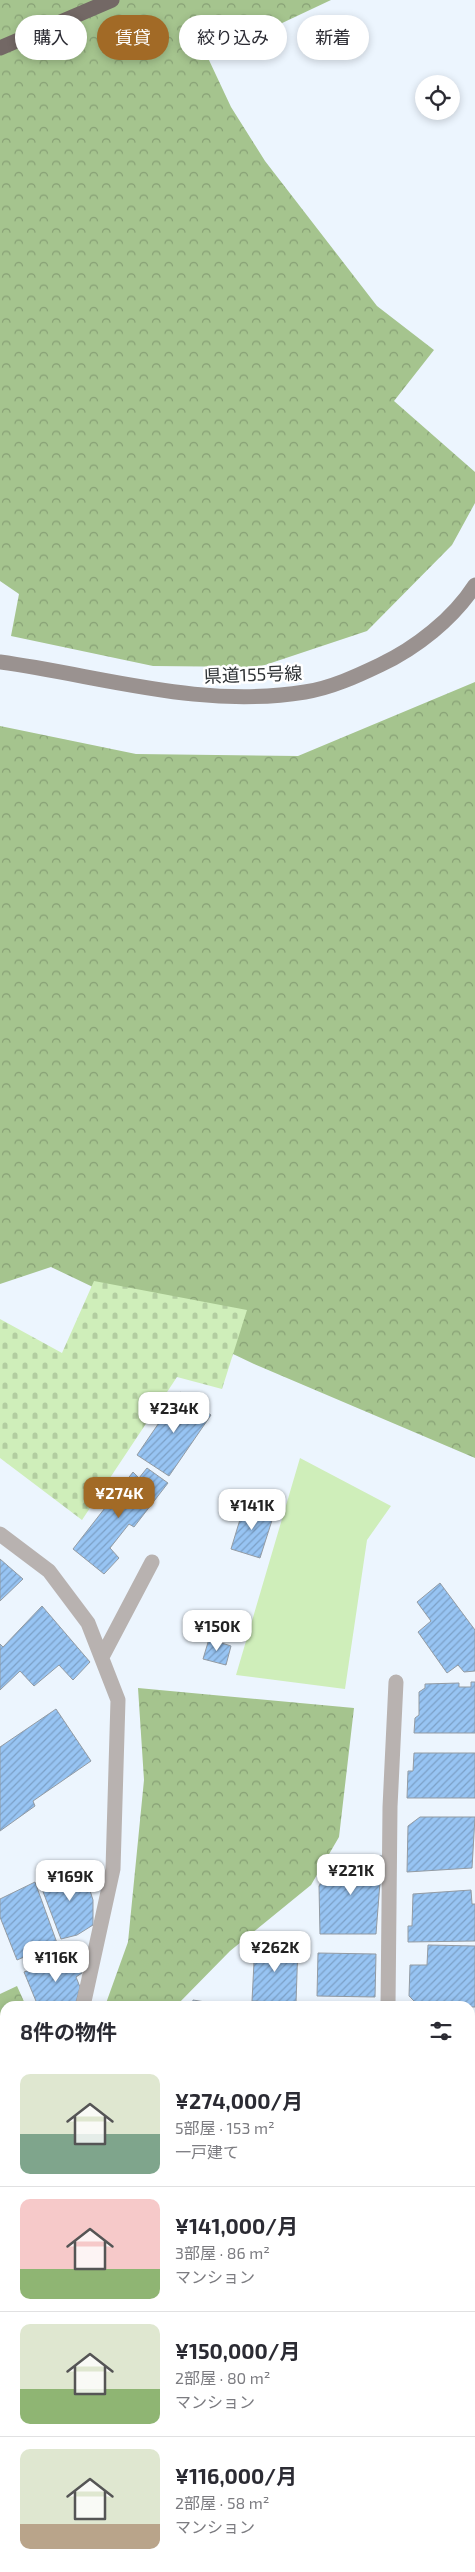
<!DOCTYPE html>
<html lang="ja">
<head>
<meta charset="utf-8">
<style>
  :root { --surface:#fff; --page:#f7f7f7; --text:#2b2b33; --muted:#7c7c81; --line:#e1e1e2; --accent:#a26a26 }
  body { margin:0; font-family:"Exo 2","Noto Sans JP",sans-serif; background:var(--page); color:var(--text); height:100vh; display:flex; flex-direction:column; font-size:19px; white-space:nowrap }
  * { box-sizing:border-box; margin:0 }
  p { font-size:16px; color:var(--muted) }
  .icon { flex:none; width:28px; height:28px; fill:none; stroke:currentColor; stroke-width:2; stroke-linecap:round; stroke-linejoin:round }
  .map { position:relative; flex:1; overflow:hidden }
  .drawer { position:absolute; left:0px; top:2001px; width:475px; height:571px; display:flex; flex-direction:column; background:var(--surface); border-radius:15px 15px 0 0; box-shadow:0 2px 8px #0003 }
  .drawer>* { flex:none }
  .hud { position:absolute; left:15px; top:15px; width:445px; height:45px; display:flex; gap:10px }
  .tools { position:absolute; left:415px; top:75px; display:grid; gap:10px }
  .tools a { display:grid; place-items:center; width:45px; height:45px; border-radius:50%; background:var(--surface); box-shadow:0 2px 8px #0003; font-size:25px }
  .price { position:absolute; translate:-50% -42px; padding:0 11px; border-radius:10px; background:#fff; color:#222; font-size:16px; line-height:32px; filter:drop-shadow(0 1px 2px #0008) }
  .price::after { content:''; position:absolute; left:50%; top:30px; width:15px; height:11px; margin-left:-8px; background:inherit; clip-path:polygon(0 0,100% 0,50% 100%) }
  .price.on { background:var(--accent); color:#fff }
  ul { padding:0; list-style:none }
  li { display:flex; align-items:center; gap:15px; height:125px; padding:0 20px }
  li+li { border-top:1px solid var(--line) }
  li span { display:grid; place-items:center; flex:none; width:140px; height:100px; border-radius:10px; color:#555 }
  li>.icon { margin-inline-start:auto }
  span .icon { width:60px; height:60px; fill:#fffc; stroke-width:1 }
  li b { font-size:21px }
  h2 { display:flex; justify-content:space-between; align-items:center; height:60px; padding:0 20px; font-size:21px }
  .chip { padding:0 18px; border-radius:22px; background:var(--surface); box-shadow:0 2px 8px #0003; font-size:18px; line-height:45px }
  .chip.on { background:var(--accent); color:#fff }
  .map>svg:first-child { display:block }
</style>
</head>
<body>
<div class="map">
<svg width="475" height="2572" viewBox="0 0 475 2572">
  <defs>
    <pattern id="forest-crowns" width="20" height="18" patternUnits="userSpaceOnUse" patternTransform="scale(1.25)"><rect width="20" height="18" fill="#a5c48e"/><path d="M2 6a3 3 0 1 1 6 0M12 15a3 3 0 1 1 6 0" fill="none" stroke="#87a075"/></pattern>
    <pattern id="cemetery-stones" width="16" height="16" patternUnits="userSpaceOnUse" patternTransform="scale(1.25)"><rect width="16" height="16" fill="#cfeeba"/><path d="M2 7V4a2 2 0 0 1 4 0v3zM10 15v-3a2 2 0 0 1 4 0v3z" fill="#b2cda0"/></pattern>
    <pattern id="building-hatch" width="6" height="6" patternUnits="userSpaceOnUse" patternTransform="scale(1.25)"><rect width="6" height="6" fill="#97c4f3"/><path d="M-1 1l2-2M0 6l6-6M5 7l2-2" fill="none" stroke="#7ca0c6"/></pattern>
  </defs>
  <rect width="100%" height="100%" fill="#ecf5fe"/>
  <path fill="#cfeeba" d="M300 1458 391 1506 367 1540 345 1689 236 1675Z"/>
  <path fill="url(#forest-crowns)" d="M0 0H331L208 58 231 107 265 161 377 306 434 350 394 401 475 472V503L452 545 367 631 259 667 153 666 11 636 19 594 0 581Z
    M475 682V1458L254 1364 51 1267 0 1284V726L136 754 298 756Z
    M138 1688 354 1708 339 1837 311 1885 230 1951 176 2006H105L128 1942 144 1780Z
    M17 1986 26 2006H5V2063H0V1994Z"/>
  <path fill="url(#cemetery-stones)" d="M94 1281 247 1310 222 1389 177 1377 82 1520 0 1458V1319L62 1353Z"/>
  <path fill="url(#building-hatch)" stroke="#939ba3" d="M180 1392 211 1415 169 1476 137 1455Z
    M147 1468 168 1483 134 1527 129 1524 110 1548 119 1558 104 1574 73 1549 133 1472 139 1478Z
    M245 1503 274 1514 260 1558 231 1549Z
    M0 1559 23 1579 0 1601Z
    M440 1583 475 1630V1671L464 1672 458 1665 447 1673 418 1632 431 1621 417 1602Z
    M42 1606 90 1662 73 1680 59 1665 34 1686 20 1671 0 1690V1644L3 1647Z
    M209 1639 231 1646 226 1665 203 1659Z
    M471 1682H475V1733H414L415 1718 419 1715V1692L425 1688V1684L459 1683V1687H471Z
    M56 1709 91 1761 33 1801 35 1806 0 1831V1747Z
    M414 1753H475V1798H407L408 1771H413Z
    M420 1817H475L472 1868 407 1872 408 1826Z
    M337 1855 382 1856 376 1934H320L319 1886Z
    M82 1865 93 1900V1925L77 1935 61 1939 39 1881Z
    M35 1882 57 1943 17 1960 0 1917V1899Z
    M471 1890 472 1904H475V1941L408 1942V1926H412L413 1894Z
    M255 1943 298 1944 296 2003 252 2001Z
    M428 1945 475 1946V2007L419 2006 409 1996 410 1965H427Z
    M318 1953 376 1954 375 1997 317 1996Z
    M75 1954 82 1973 76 1977 80 1987 75 2006H38L24 1972Z
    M193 2000 230 2006H192Z
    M470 2034H475V2113L470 2112Z
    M0 2113 5 2127V2129L0 2131Z
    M470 2120H475V2184H470Z
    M0 2147H5V2209H0Z
    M0 2286H5V2328H0Z
    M475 2304V2339L470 2338V2310H474Z
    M0 2337H2L0 2381Z
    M4 2339H5V2388H4Z
    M470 2344H475V2402L470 2401Z
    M470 2416 475 2417V2458L470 2457Z
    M470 2462H475V2516L470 2515Z
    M470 2521H475V2569L464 2568H470Z
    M329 2568H374L371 2572H329Z"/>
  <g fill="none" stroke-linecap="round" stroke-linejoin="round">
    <path stroke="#949ba1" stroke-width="3" stroke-dasharray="4 4" stroke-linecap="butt" d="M0 2267 5 2264"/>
    <path stroke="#b8b2b0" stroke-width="15" d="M0 1534 49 1571 88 1623 118 1700 113 1869 83 2006
      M102 1657 152 1562
      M388 2006 390 1807 396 1682
      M470 2025H475
      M0 2425H5
      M0 2507 3 2572
      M300 2568 302 2572
      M396 2572V2568"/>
    <path stroke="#9a9290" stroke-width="15" d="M0 662C102 676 201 709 305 692 331 688 357 676 380 665 416 648 453 619 475 585"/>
    <path stroke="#736865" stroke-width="15" d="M0 48 112 0"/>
  </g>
  <g text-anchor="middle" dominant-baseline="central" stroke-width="5" stroke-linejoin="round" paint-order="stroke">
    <g font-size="18" fill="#2f3336" stroke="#fff">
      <text transform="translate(253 674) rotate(-2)">県道155号線</text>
    </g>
  </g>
</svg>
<div class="tools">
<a><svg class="icon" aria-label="locate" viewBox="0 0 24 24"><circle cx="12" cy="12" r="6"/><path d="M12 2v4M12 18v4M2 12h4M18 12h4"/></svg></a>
</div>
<b class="price" style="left:174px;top:1434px">¥234K</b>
<b class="price on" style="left:119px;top:1519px">¥274K</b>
<b class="price" style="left:252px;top:1531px">¥141K</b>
<b class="price" style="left:217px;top:1652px">¥150K</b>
<b class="price" style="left:351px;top:1896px">¥221K</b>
<b class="price" style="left:70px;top:1902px">¥169K</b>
<b class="price" style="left:275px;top:1973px">¥262K</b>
<b class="price" style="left:56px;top:1983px">¥116K</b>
<div class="hud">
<a class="chip">購入</a>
<a class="chip on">賃貸</a>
<a class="chip">絞り込み</a>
<a class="chip">新着</a>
</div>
<section class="drawer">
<h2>8件の物件<svg class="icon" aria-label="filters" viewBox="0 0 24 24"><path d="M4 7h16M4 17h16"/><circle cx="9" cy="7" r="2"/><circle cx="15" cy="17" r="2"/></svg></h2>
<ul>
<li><span style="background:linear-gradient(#dfe7d0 60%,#7fa58c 0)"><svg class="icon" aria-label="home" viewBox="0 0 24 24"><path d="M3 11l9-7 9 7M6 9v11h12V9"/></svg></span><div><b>¥274,000/月</b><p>5部屋 · 153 m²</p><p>一戸建て</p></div></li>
<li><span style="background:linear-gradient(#f6c9c9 70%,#8fb573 0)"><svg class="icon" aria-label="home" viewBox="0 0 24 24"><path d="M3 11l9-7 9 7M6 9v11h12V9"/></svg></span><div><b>¥141,000/月</b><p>3部屋 · 86 m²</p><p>マンション</p></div></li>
<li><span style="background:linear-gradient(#dfe7d0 65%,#8fb573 0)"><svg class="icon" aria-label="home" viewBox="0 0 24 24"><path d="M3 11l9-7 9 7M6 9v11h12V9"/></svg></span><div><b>¥150,000/月</b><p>2部屋 · 80 m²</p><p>マンション</p></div></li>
<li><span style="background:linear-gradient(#dfe7d0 75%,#b9a48a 0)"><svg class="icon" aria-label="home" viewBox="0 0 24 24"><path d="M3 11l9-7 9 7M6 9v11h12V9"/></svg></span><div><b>¥116,000/月</b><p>2部屋 · 58 m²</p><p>マンション</p></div></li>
</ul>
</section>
</div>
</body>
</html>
